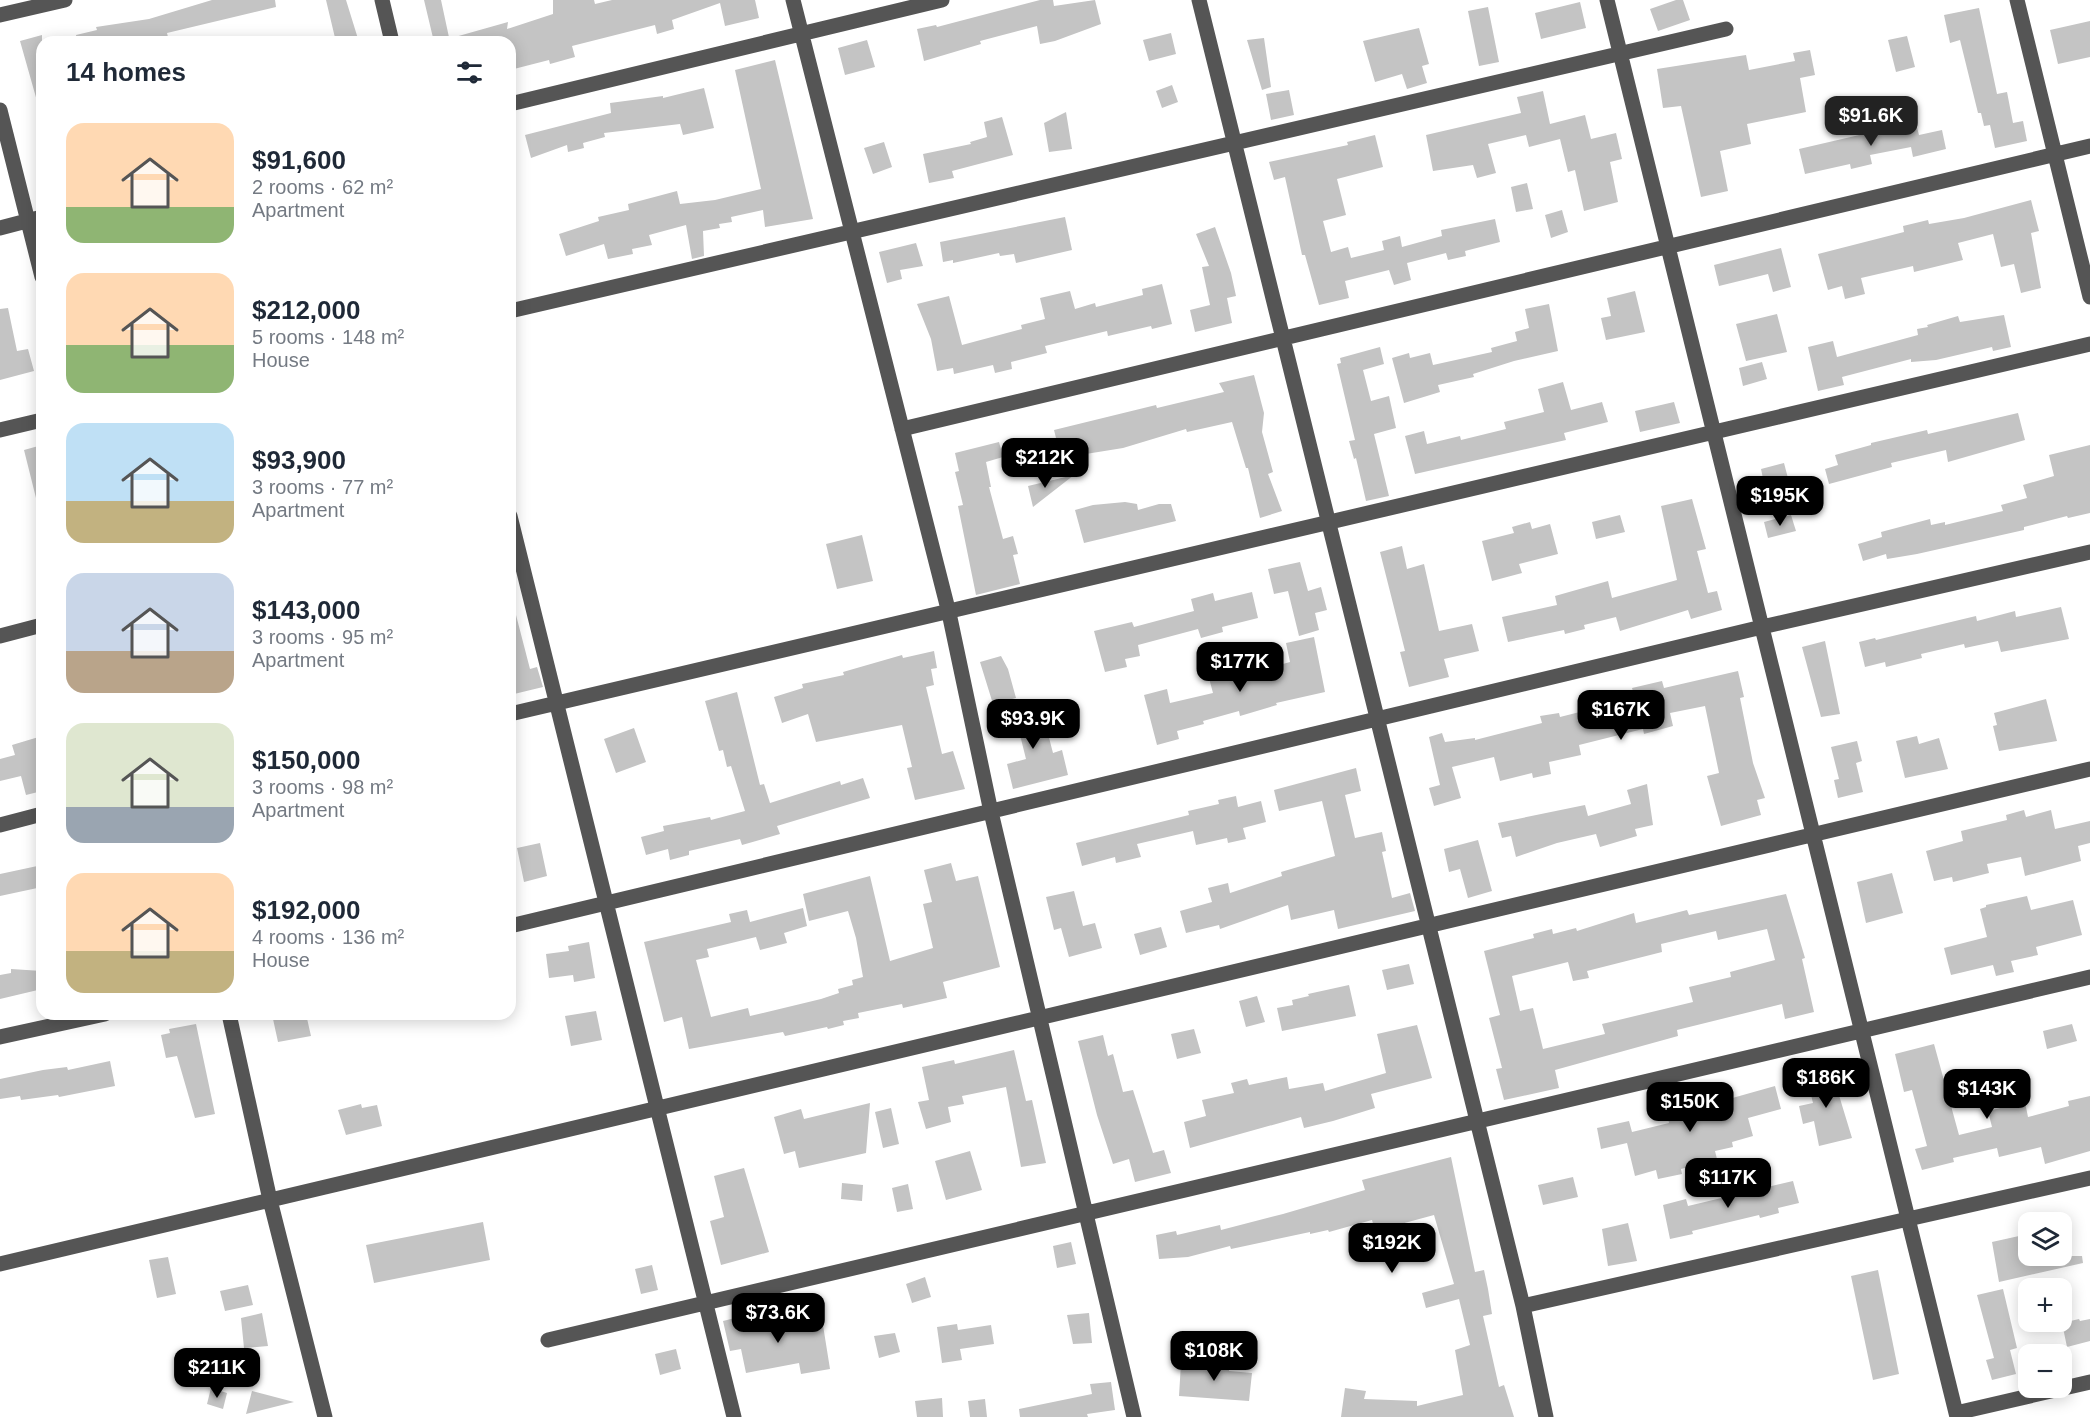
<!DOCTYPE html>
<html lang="en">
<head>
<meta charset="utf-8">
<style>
  :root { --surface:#fff; --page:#f2f2f3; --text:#1f2937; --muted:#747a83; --accent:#000 }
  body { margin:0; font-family:Arial,sans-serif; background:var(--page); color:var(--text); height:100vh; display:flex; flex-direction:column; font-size:22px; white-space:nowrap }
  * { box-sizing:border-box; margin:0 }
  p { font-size:20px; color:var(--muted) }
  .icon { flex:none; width:33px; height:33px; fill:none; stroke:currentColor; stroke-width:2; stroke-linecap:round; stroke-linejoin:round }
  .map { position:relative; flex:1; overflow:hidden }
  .sheet { position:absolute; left:36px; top:36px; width:480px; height:984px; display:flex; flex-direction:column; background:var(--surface); border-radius:18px; box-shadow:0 3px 15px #0003 }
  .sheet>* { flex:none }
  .fabs { position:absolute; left:2018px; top:1212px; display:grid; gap:12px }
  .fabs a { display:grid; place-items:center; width:54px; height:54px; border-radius:12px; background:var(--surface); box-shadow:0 3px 15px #0003; font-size:30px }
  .price { position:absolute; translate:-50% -51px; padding:0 14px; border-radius:12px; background:var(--accent); color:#fff; font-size:20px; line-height:39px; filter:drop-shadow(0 2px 3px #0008) }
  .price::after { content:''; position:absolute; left:50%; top:36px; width:18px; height:14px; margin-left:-9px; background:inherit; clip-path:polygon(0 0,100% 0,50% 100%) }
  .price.on { background:#222; color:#fff }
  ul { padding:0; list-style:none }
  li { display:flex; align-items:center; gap:18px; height:150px; padding:0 30px }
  li span { display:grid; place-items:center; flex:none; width:168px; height:120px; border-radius:18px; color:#555 }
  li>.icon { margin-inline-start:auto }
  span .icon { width:72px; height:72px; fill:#fffc; stroke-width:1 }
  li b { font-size:26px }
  h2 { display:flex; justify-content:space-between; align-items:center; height:72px; padding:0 30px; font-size:26px }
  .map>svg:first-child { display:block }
</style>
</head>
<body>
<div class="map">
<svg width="2090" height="1417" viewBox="0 0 2090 1417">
  <rect width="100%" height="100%" fill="#fff"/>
  <path fill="#c4c4c4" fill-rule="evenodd" d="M212 0H275L276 7 167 33 168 37 150 42H77L76 35 97 30 96 27 149 19Z
    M326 0H346L359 42H336Z
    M424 0H441L450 42H434Z
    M553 0H594L595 4 612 0H755L759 18 725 26 720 3 672 20 674 29 657 34 655 25 572 46 575 57 550 64 549 60 510 70V42H456L455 37 508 22 507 29 553 14Z
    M1040 0H1053L1054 6 1095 0 1101 24 1055 41 1040 44 1037 26 980 41 981 44 924 61 917 29 936 25 937 27Z
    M1676 0H1683L1690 20 1658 31 1650 9Z
    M1580 2 1586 28 1541 39 1535 13Z
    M1488 7 1499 62 1479 66 1468 11Z
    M1979 8 1997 94 2007 92 2013 123 2023 121 2027 141 1995 148 1990 125 1984 126 1981 113H1978L1960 40 1950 43 1944 15Z
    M2090 21V57L2058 64 2050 30Z
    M1419 28 1429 64 1422 66 1427 83 1407 89 1402 74 1375 82 1363 41Z
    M1171 33 1176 54 1149 61 1143 40Z
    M42 35V101H37L20 41Z
    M1907 36 1915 67 1896 72 1888 40Z
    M1264 38 1271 87 1262 90 1247 40Z
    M867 40 875 67 845 75 838 48Z
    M1810 50 1815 75 1800 78 1806 112 1747 124 1751 144 1720 151 1728 191 1701 197 1681 106 1663 108 1657 69 1746 55 1749 70 1795 61 1793 53Z
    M775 60 813 219 765 227 763 210 731 217 732 222 719 224 720 228 703 231 704 256 692 259 686 225 649 235 652 245 632 249 633 254 608 259 604 244 566 256 559 234 599 221 598 217 629 210 628 204 677 191 680 204 715 200 761 189 735 70Z
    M1172 85 1178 102 1162 108 1156 91Z
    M704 88 714 128 683 135 680 124 604 133 605 137 583 143 584 148 568 152 567 145 531 158 525 135 611 113 610 103 663 96V98Z
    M1289 90 1294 115 1271 120 1266 94Z
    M1543 91 1550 124 1585 115 1591 139 1616 133 1622 159 1610 162 1618 202 1584 211 1575 170 1568 172 1560 139 1529 147 1526 135 1488 144 1496 173 1477 178 1473 165 1433 171 1426 135 1521 113 1517 97Z
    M1066 112 1072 149 1049 152 1044 123Z
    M1002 117 1013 155 952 171 954 178 929 183 923 154 971 144 970 142 987 137 984 122Z
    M1915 120 1919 135 1942 130 1946 149 1913 157 1911 147 1870 155 1872 164 1851 169 1850 164 1805 174 1799 149 1868 133 1867 128Z
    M1375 135 1383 167 1337 179 1346 215 1323 221 1331 252 1348 247 1351 258 1384 250 1382 241 1400 236 1402 247 1442 236 1441 230 1495 219 1500 242 1465 251 1466 256 1448 260 1446 253 1407 263 1411 280 1394 285 1389 270 1345 281 1349 298 1319 305 1305 255H1302L1285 177 1274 180 1269 162 1348 145 1347 142Z
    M884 142 892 167 873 174 864 148Z
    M1527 183 1533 209 1516 212 1511 187Z
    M2031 200 2039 231 2031 233 2041 288 2021 293 2014 264 2001 267 1993 234 1958 243 1963 260 1914 272 1913 266 1861 278 1865 294 1845 299 1842 286 1828 290 1818 254 1904 232 1903 226 1928 220 1929 224 1964 218Z
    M1562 210 1568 232 1551 238 1545 215Z
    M1065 217 1072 250 1016 263 1014 254 1000 256 999 253 953 263V260L943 262 940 242Z
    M1215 227 1231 273 1236 296 1227 298 1232 323 1195 332 1190 310 1210 305 1202 267 1209 266 1196 234Z
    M916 243 923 266 900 270 902 279 887 283 879 252Z
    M1781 248 1791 287 1773 292 1768 274 1719 286 1714 265Z
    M1162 284 1172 324 1152 329 1151 326 1108 336 1107 331 1045 346 1047 353 1011 362 1012 369 995 373 993 365 954 374 953 368 937 371 931 339 917 304 949 296 962 345 1022 329 1021 325 1045 319 1040 298 1070 291 1075 309 1095 303 1096 307 1143 295 1142 289Z
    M1635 291 1645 332 1606 340 1601 318 1611 316 1607 298Z
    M1549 304 1558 351 1514 361 1473 374 1474 377 1438 385 1440 392 1404 403 1392 358 1409 353 1410 358 1430 353 1433 365 1492 352 1491 348 1517 341 1515 332 1529 328 1525 309Z
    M8 308 17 351 28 349 34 371 0 380V309Z
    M1777 314 1787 352 1746 361 1736 324Z
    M2004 315 2011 347 1993 351 1992 347 1936 360 1911 362V359L1842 377 1844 385 1818 391 1808 347 1833 341 1837 357 1918 335 1917 329 1928 327 1927 325 1958 316 1960 322Z
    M1380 347 1384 364 1363 370 1371 401 1389 396 1396 428 1374 434 1389 496 1366 501 1356 458 1354 459 1349 441 1355 440 1337 364 1341 363 1340 358Z
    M1762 362 1767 379 1743 386 1739 368Z
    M1254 375 1264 413 1262 432 1273 472 1268 474 1282 511 1260 518 1248 468H1246L1232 422 1187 432 1186 429 1123 448 1061 458 1054 430 1156 405 1157 408 1224 392 1219 383Z
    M1563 382 1571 410 1602 402 1608 422 1564 433 1566 440 1415 474 1405 436 1424 431 1427 444 1460 436 1461 440 1506 429 1504 422 1544 412 1538 389Z
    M1674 402 1680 423 1640 432 1635 411Z
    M2018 413 2025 440 1948 462 1946 450 1891 463 1892 467 1829 484 1825 469 1838 465 1835 455 1871 445V443L1927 430 1928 434Z
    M999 442 1003 457 986 462 991 487H989L1003 539 1013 536 1018 554 1013 555 1020 584 976 595 958 506 963 505 955 472 959 471 955 453Z
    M42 445V497L36 498 24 450Z
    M2090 445V513L2068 518 2067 516 2024 527V530L1917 554 1887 559 1886 554 1863 561 1858 544 1882 537 1881 532 1930 519 1931 525 1945 522V525L2003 511 2001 505 2027 498 2023 485 2054 476 2049 455Z
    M1784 463 1789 482 1765 488 1761 469Z
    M1074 475 1033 507 1028 486Z
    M1692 499 1706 549 1697 551 1708 593 1717 591 1722 610 1691 619 1688 610 1620 631 1616 617 1584 625 1585 629 1565 634 1564 630 1508 642 1502 617 1557 605 1555 596 1608 581 1612 598 1677 580 1661 506Z
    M1125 502 1137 504 1138 510 1159 504H1171L1176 521 1084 543 1075 510 1093 505Z
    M1620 515 1625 532 1596 539 1592 522Z
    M1791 515 1796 531 1768 538 1764 522Z
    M1530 522 1532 529 1550 524 1558 554 1519 564 1522 573 1492 581 1482 541 1514 533 1512 527Z
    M862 535 873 581 837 589 826 544Z
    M1402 546 1407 569 1424 564 1439 631 1472 624 1479 651 1444 659 1449 677 1409 687 1400 652 1405 651 1380 552Z
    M1300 562 1308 591 1321 587 1327 610 1315 613 1319 630 1299 636 1288 591 1274 594 1268 569Z
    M1252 592 1258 618 1222 627 1223 632 1201 638 1198 629 1138 645 1140 656 1125 659 1127 667 1105 672 1094 631 1132 622 1134 627 1194 611 1191 599 1213 593 1215 601Z
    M2061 607 2069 639 2001 652 1998 641 1965 648 1964 644 1921 654 1922 658 1886 667 1885 662 1865 667 1859 642 1875 638 1876 640 1976 616 1977 621 2015 611 2016 617Z
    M516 615 530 669 537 667 543 687 510 695V616Z
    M1314 637 1325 692 1276 703 1277 705 1240 716 1239 711 1203 721 1204 724 1177 731 1179 739 1157 745 1144 695 1167 689 1170 703 1213 693 1209 678 1228 673 1229 679 1290 662 1286 643Z
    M1825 641 1840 714 1821 717 1802 647Z
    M934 651 937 668 931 669 934 685 926 687 942 754 953 751 965 789 915 800 907 768 912 767 902 725 816 742 808 714 782 723 774 697 803 688 802 684 844 675 843 672 902 655 903 658Z
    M1001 656 1008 669 1016 698 993 704 980 662Z
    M1738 671 1744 697 1740 698 1753 763 1765 798 1757 800 1761 815 1721 826 1707 776 1719 773 1705 706 1670 713 1673 726 1644 734 1643 729 1579 745 1581 755 1549 762 1551 774 1533 778 1532 773 1500 781 1494 757 1452 767 1461 798 1434 806 1429 788 1440 785 1429 737 1442 733 1445 742 1475 738V740L1542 723 1540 716 1559 713 1560 717 1635 698 1632 688 1662 681 1664 688Z
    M737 692 760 785 764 784 770 803 840 781 841 785 863 778 870 798 777 826 780 834 742 845 740 839 689 851V855L670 860 668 849 646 855 641 837 664 831 663 826 710 817 711 820 745 811 731 766 727 767 723 750 719 751 705 701Z
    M2046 699 2057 741 1999 751 1993 726 1997 725 1994 713Z
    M1032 702 1040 732 1047 730 1053 753 1062 750 1068 775 1013 789 1007 764 1026 759 1017 723 1007 726 1003 710Z
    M634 728 646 762 616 773 604 739Z
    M42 736V791L26 795 21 776 0 781V759L15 755 12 745Z
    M1917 736 1919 744 1939 738 1948 769 1905 778 1896 741Z
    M1857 741 1862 761 1856 763 1863 792 1838 798 1834 780 1839 779 1831 747Z
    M1356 768 1361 791 1345 795 1355 838 1382 832 1386 851 1382 852 1392 898 1410 893 1415 911 1338 929 1334 910 1291 920 1288 905 1220 929 1219 925 1186 933 1180 911 1212 902 1208 888 1228 883 1230 893 1282 876 1281 872 1335 856 1322 801 1279 811 1274 790Z
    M1647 784 1653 825 1635 829 1637 836 1600 847 1596 834 1557 843 1516 857 1511 836 1502 838 1498 823 1585 805 1588 816 1631 804 1627 790Z
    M1236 796 1238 807 1261 801 1266 822 1243 828 1246 839 1228 843 1227 838 1196 845 1193 831 1137 844 1141 857 1116 863 1115 857 1082 866 1076 843 1189 815 1188 811 1219 804 1218 800Z
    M2024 810 2026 817 2051 810 2055 829 2090 821V843L2078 846 2081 861 2025 876 2021 857 1987 864 1989 873 1953 882 1952 877 1934 881 1926 851 1963 841 1961 831 2007 820 2006 815Z
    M1478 840 1492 891 1468 898 1460 869 1449 872 1444 849Z
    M540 843 547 876 524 882 517 848Z
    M951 863 956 881 978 876 1000 967 943 982 947 998 903 1008 902 1004 858 1013 859 1018 843 1021 844 1025 828 1029 827 1027 785 1036 783 1032 689 1049 682 1017 664 1022 644 942 731 922 729 914 747 910 750 922 803 908 807 926 784 933 787 943 760 950 756 937 707 949 709 957 696 960 711 1017 748 1008 750 1016 821 999 839 993 838 989 853 985 852 980 863 977 856 938 848 911 809 921 803 894 870 876 890 961 933 948 923 904 932 902 924 870Z
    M42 865V887L0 896V874Z
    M1892 873 1903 913 1866 923 1857 882Z
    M1074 891 1083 926 1095 923 1102 948 1069 957 1061 928 1054 930 1046 897Z
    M1786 894 1805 958 1802 959 1814 1012 1785 1019 1782 1004 1677 1030 1678 1036 1555 1070 1559 1088 1504 1100 1496 1069 1502 1068 1489 1018 1500 1015 1484 951 1534 938 1533 934 1552 929 1553 934 1576 928 1577 931 1634 913 1636 923 1687 910 1689 915ZM1767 929 1775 960 1730 972 1731 977 1689 987 1693 1002 1602 1024 1605 1034 1543 1049 1533 1008 1520 1011 1512 976 1568 962 1573 981 1589 978 1587 971 1662 952 1661 944 1716 931 1718 940Z
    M2027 896 2031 910 2073 900 2082 935 2036 947 2038 955 2011 961 2014 972 1996 976 1993 965 1951 975 1944 948 1987 937 1980 909 1986 907V905Z
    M1161 927 1167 947 1140 955 1134 934Z
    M589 942 595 978 574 982 573 975 549 978 546 954 569 951 568 946Z
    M1409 964 1414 984 1387 990 1382 970Z
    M11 969 42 971V989L0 999V975L11 973Z
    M1349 985 1356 1016 1282 1031 1277 1008 1293 1005 1292 1000 1309 996 1308 994Z
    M1257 996 1265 1022 1246 1027 1239 1001Z
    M596 1011 602 1040 571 1046 565 1016Z
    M299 1014H306L311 1036 278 1042 273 1019Z
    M196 1024 215 1114 195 1118 177 1056 166 1058 161 1035 170 1033 169 1029Z
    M2072 1024 2077 1041 2047 1049 2043 1031Z
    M1417 1025 1432 1078 1371 1094 1375 1108 1333 1121 1304 1128 1301 1117 1190 1148 1184 1122 1206 1116 1202 1100 1234 1093 1231 1083 1247 1079 1249 1085 1287 1077 1289 1089 1323 1083 1325 1091 1386 1073 1377 1034Z
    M1194 1029 1201 1053 1177 1059 1171 1034Z
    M1103 1035 1108 1056 1113 1054 1123 1092 1133 1090 1153 1153 1164 1150 1171 1173 1135 1182 1129 1159 1113 1164 1097 1115 1078 1041Z
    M1934 1044 1959 1135 1992 1127 1988 1111 2025 1102 2028 1117 2069 1106 2068 1101 2090 1096V1151L2045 1164 2041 1147 1999 1157 1997 1148 1953 1158 1954 1162 1922 1170 1915 1149 1927 1146 1912 1090 1904 1092 1895 1054Z
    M1014 1050 1026 1101 1032 1100 1046 1163 1021 1167 1006 1087 962 1096 964 1104 948 1107 951 1122 926 1129 918 1102 929 1100 922 1067 954 1060 955 1064Z
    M110 1061 115 1086 59 1097 58 1095 21 1100 20 1096 0 1099V1079L43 1070 67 1067 68 1070Z
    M1831 1069 1852 1138 1819 1146 1814 1121 1803 1124 1799 1106 1813 1103 1806 1075Z
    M1775 1086 1781 1109 1748 1118 1753 1136 1732 1142 1733 1147 1715 1151 1717 1159 1681 1169 1682 1174 1658 1179 1656 1170 1635 1176 1627 1143 1601 1149 1597 1128 1629 1121 1632 1132 1669 1123 1667 1112 1685 1108V1106L1703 1101 1704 1106Z
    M870 1103 866 1153 799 1168 795 1151 784 1154 774 1117 801 1109 804 1119Z
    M361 1104 362 1108 377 1105 382 1126 346 1135 338 1110Z
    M891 1108 899 1144 883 1148 875 1112Z
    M970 1151 982 1190 946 1200 935 1161Z
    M1451 1157 1475 1272 1484 1270 1488 1289 1492 1314 1483 1316 1499 1387 1504 1385 1514 1417H1341L1345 1388 1366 1391 1364 1399 1417 1401V1406L1463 1395 1455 1350 1470 1345 1459 1299 1426 1308 1422 1293 1454 1284 1434 1215 1375 1231 1372 1220 1329 1232 1328 1230 1310 1234V1232L1231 1249 1230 1246 1188 1257 1159 1259 1156 1235 1176 1231 1177 1235 1220 1225 1221 1230 1283 1214 1365 1190 1362 1180Z
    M744 1168 769 1252 721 1265 710 1221 724 1217 714 1176Z
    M1573 1177 1578 1197 1543 1205 1538 1185Z
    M1793 1181 1799 1203 1778 1208 1779 1213 1760 1218 1759 1215 1692 1231 1693 1234 1670 1239 1663 1205 1686 1199 1688 1206Z
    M842 1183 863 1185 862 1201 841 1199Z
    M908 1184 913 1209 897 1212 892 1188Z
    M483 1222 490 1260 374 1283 366 1245Z
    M1628 1223 1637 1261 1608 1266 1602 1229Z
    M2028 1234V1256H2082L2083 1263 1999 1282 1992 1242Z
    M1071 1242 1076 1264 1057 1268 1053 1246Z
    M168 1257 176 1294 157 1298 149 1260Z
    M652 1265 658 1290 641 1294 635 1269Z
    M1878 1270 1899 1374 1873 1380 1851 1276Z
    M925 1277 931 1297 912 1303 906 1284Z
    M248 1285 253 1305 225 1311 220 1291Z
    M2003 1289 2017 1348 2010 1350 2016 1374 1992 1380 1986 1360 1994 1358 1977 1295Z
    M767 1310 771 1329 822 1319 830 1369 801 1374 799 1363 746 1373 741 1349 730 1351 723 1321Z
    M262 1313 268 1346 244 1348 241 1318Z
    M1089 1313 1092 1343 1073 1344 1067 1315Z
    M2079 1319 2080 1321 2090 1319V1341L2067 1347 2062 1323Z
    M957 1324 958 1330 991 1325 994 1344 960 1349 962 1360 942 1363 937 1327Z
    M895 1333 900 1352 879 1358 874 1336Z
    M676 1349 681 1369 660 1375 655 1354Z
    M1181 1363 1229 1366V1371L1252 1373 1249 1401 1179 1396Z
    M1111 1382 1115 1410 1087 1414 1088 1417H1020L1019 1409 1092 1394 1090 1384Z
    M211 1388 227 1393 223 1409 207 1404Z
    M252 1391 294 1402 246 1414Z
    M942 1398 943 1417H917L915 1401Z
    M985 1399 987 1417H970L968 1401Z"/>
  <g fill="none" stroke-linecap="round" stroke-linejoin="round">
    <path stroke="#555" stroke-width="15" d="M382 0 392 42
      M793 0 949 613 991 812 1134 1417
      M1199 0 1523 1306 1546 1417
      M1607 0 1957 1417
      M2017 0 2090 297
      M0 15 65 0
      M510 104 942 0
      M0 110 42 277
      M0 228 42 217
      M510 311 1726 29
      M902 429 2090 146
      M0 430 42 420
      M510 516 734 1417
      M0 636 42 625
      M510 714 2090 344
      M0 825 42 814
      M510 926 1762 627 2090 552
      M229 1014 270 1200 325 1417
      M0 1037 105 1014
      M0 1264 2090 769
      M1523 1306 2090 1178
      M548 1340 2090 977
      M1956 1413 2090 1382"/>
  </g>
</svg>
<div class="fabs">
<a><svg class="icon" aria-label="layers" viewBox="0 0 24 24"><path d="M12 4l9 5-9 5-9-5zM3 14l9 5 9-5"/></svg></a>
<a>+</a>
<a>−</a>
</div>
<b class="price on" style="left:1871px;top:147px">$91.6K</b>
<b class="price" style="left:1045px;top:489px">$212K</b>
<b class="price" style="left:1780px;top:527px">$195K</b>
<b class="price" style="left:1240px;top:693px">$177K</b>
<b class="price" style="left:1621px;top:741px">$167K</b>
<b class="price" style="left:1033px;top:750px">$93.9K</b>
<b class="price" style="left:1826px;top:1109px">$186K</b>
<b class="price" style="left:1987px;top:1120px">$143K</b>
<b class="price" style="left:1690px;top:1133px">$150K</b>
<b class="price" style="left:1728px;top:1209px">$117K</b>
<b class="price" style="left:1392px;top:1274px">$192K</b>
<b class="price" style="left:778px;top:1344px">$73.6K</b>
<b class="price" style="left:1214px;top:1382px">$108K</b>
<b class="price" style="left:217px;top:1399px">$211K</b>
<section class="sheet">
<h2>14 homes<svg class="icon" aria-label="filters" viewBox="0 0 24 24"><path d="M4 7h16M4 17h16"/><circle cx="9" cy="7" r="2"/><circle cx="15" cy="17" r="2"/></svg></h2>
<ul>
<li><span style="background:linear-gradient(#ffd9b3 70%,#8fb573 0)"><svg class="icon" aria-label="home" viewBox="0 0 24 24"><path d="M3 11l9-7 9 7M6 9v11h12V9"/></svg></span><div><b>$91,600</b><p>2 rooms · 62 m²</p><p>Apartment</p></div></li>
<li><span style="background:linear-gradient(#ffd9b3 60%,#8fb573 0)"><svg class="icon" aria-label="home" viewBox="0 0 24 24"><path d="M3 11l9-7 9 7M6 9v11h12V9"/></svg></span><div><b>$212,000</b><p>5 rooms · 148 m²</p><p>House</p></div></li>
<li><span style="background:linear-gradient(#bfe0f5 65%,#c2b280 0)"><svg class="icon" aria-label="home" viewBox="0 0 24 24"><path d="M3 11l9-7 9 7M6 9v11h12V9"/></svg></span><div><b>$93,900</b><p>3 rooms · 77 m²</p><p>Apartment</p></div></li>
<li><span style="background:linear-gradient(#c9d6e8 65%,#b9a48a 0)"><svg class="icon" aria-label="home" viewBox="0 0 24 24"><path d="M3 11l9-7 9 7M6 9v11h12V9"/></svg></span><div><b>$143,000</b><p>3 rooms · 95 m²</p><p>Apartment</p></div></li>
<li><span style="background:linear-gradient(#dfe7d0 70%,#9aa5b1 0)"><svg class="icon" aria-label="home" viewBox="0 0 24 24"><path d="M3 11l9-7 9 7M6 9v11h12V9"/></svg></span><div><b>$150,000</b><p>3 rooms · 98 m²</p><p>Apartment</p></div></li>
<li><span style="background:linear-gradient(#ffd9b3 65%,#c2b280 0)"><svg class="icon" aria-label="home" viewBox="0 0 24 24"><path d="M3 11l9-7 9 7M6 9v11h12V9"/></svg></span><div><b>$192,000</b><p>4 rooms · 136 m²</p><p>House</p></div></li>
</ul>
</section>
</div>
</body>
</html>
